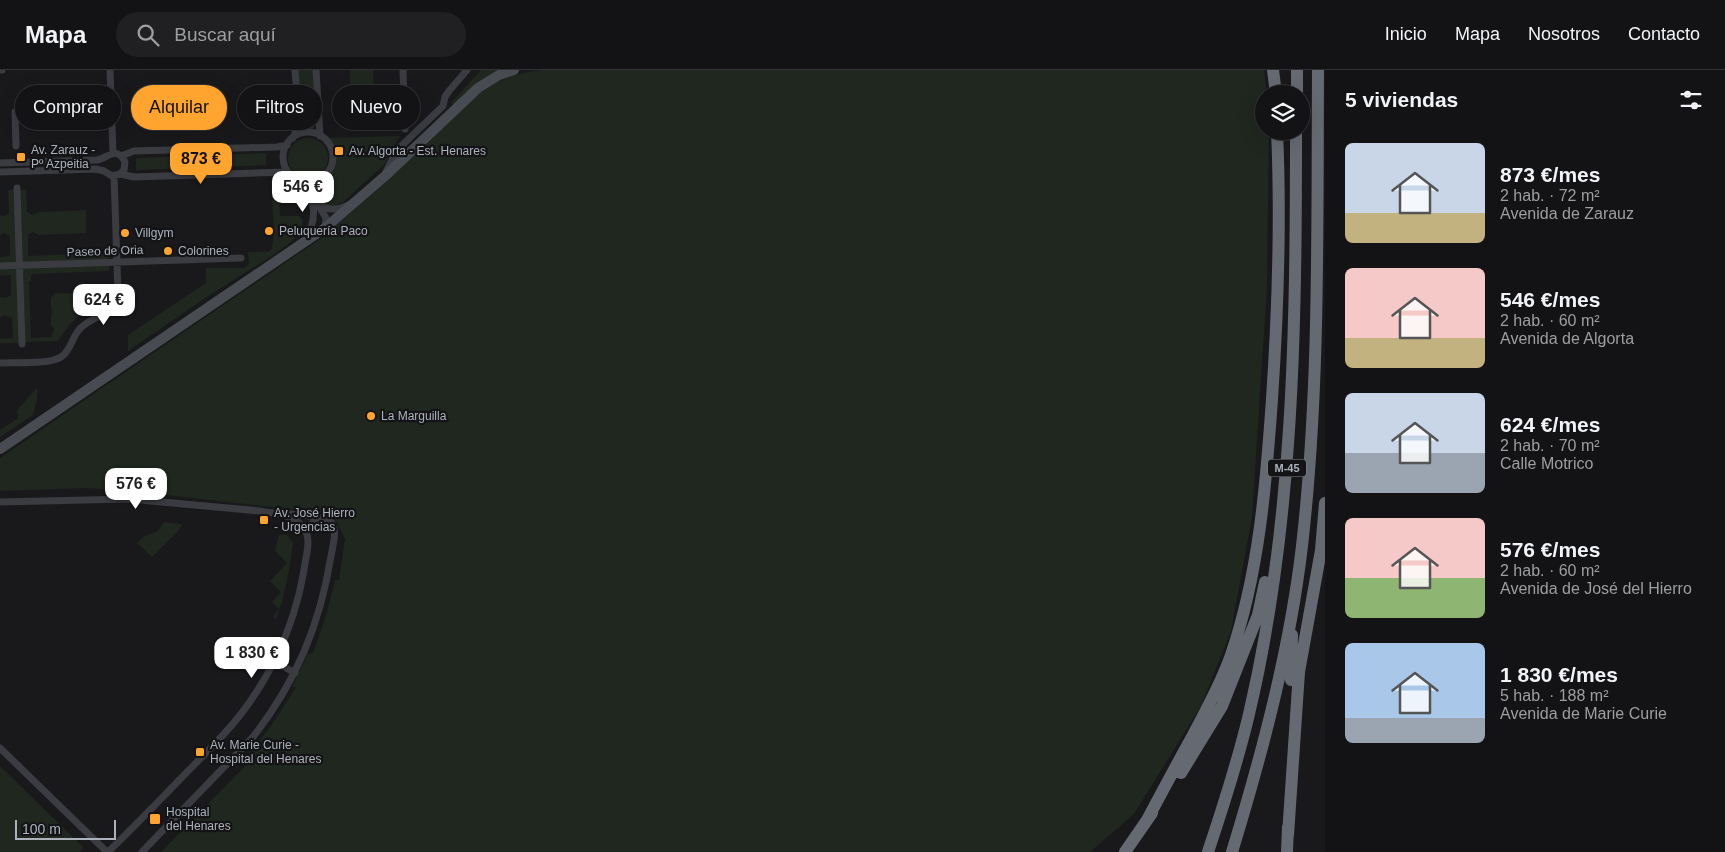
<!DOCTYPE html>
<html lang="es">
<head>
<meta charset="utf-8">
<style>
  :root { --surface:#131315; --page:#202022; --text:#f1f3f6; --muted:#9d9ea0; --line:#323234; --accent:#fea42f }
  body { margin:0; font-family:Arial,sans-serif; background:var(--page); color:var(--text); height:100vh; display:flex; flex-direction:column; font-size:19px; white-space:nowrap }
  * { box-sizing:border-box; margin:0 }
  p { font-size:16px; color:var(--muted) }
  .icon { flex:none; width:28px; height:28px; fill:none; stroke:currentColor; stroke-width:2; stroke-linecap:round; stroke-linejoin:round }
  .map { position:relative; flex:1; overflow:hidden }
  .drawer { display:flex; flex-direction:column; background:var(--surface); width:400px }
  .drawer>* { flex:none }
  .hud { position:absolute; left:15px; top:15px; width:475px; height:45px; display:flex; gap:10px }
  .tools { position:absolute; left:1255px; top:15px; display:grid; gap:10px }
  .tools a { display:grid; place-items:center; width:55px; height:55px; border-radius:50%; background:var(--surface); box-shadow:0 5px 20px #0002,0 0 0 1px var(--line); font-size:25px }
  .scale { position:absolute; left:15px; bottom:12px; width:101px; box-sizing:border-box; padding-left:5px; border:2px solid #abb2bc; border-top:0; font-size:14px; line-height:18px; white-space:nowrap; color:#abb2bc; -webkit-text-stroke:4px #141417; paint-order:stroke }
  .price { position:absolute; translate:-50% -42px; padding:0 11px; border-radius:10px; background:#fff; color:#222; font-size:16px; line-height:32px; filter:drop-shadow(0 1px 2px #0008) }
  .price::after { content:''; position:absolute; left:50%; top:30px; width:15px; height:11px; margin-left:-8px; background:inherit; clip-path:polygon(0 0,100% 0,50% 100%) }
  .price.on { background:var(--accent); color:#111 }
  ul { padding:0; list-style:none }
  li { display:flex; align-items:center; gap:15px; height:125px; padding:0 20px }
  li span { display:grid; place-items:center; flex:none; width:140px; height:100px; border-radius:8px; color:#555 }
  li>.icon { margin-inline-start:auto }
  span .icon { width:60px; height:60px; fill:#fffc; stroke-width:1 }
  li b { font-size:21px }
  h2 { display:flex; justify-content:space-between; align-items:center; height:60px; padding:0 20px; font-size:21px }
  .pill { padding:0 18px; border-radius:22px; background:var(--surface); box-shadow:0 5px 20px #0002,0 0 0 1px var(--line); font-size:18px; line-height:45px }
  .pill.on { background:var(--accent); color:#111 }
  header { display:flex; align-items:center; gap:30px; box-sizing:border-box; height:70px; padding:0 25px; background:var(--surface); border-bottom:1px solid var(--line) }
  header strong { font-size:24px }
  nav { display:flex; gap:28px; margin-inline-start:auto; font-size:18px }
  .search { width:350px; height:45px; background:var(--page); display:flex; align-items:center; gap:12px; box-sizing:border-box; padding:0 18px; border-radius:28px; color:var(--muted); font-size:19px }
  main { display:flex; flex:1; min-height:0 }
  .map>svg:first-child { display:block }
</style>
</head>
<body>
<header>
<strong>Mapa</strong>
<div class="search"><svg class="icon" aria-label="search" viewBox="0 0 24 24"><circle cx="10" cy="10" r="6"/><path d="M15 15l6 6"/></svg>Buscar aquí</div>
<nav><a>Inicio</a><a>Mapa</a><a>Nosotros</a><a>Contacto</a></nav>
</header>
<main>
<div class="map">
<svg width="1325" height="782" viewBox="0 0 1325 782">
  <rect width="100%" height="100%" fill="#19191c"/>
  <path fill="#1f271f" d="M297 0H313L314 60 299 59Z
    M350 0H373L375 42 350 43Z
    M481 0H500L454 35 451 33Z
    M543 0H1264L1267 24H1264V61H1269L1267 216 1252 447 1231 561 1201 636 1134 744 1090 782H161L252 689 248 684 269 659 295 619 296 617H292L308 584 313 583 327 542 335 510H339L345 469 333 444 122 420 85 418 0 421V388L323 167 378 119 473 28C497 10 512 3 543 0Z
    M399 66 400 67 389 82 385 94 343 132 331 136 322 134C319 130 314 125 315 120 316 115 322 111 326 108 338 96 337 81 328 68Z
    M288 88a20 20 0 1 1 40 0a20 20 0 1 1-40 0Z
    M266 83V95L136 100V88Z
    M26 119 27 142 32 145 39 142 86 140V163L39 165 33 162 28 165V186L108 183V190L23 193 20 121Z
    M8 120H15L16 193 0 194V187L10 186V166L4 163 0 165V145L4 146 9 143Z
    M279 123 280 146H300L303 151 301 160 291 172 272 186 205 228 128 281V265L206 213V198H244L249 194 248 182H268L272 179 274 162 272 124Z
    M109 195V201L31 204V211H29L31 268 51 267 54 259 51 255V246L52 245C52 236 47 228 56 223L88 224 89 222H98L104 225 108 222 110 223 108 229 80 245 69 255 58 271 25 272 23 197Z
    M0 197H17L20 271 18 273H0V269L13 268 12 248 4 245 0 248V227L6 228 11 225V205H0Z
    M37 318V330L33 345 0 367V360L18 348 17 340Z
    M164 452 182 454 179 460 152 487 137 473 143 467 158 461Z
    M279 465H287L293 473C290 499 285 524 276 550L273 546 279 539 272 532 281 522 270 511 287 493 275 481Z
    M0 696 84 778 80 782H0Z"/>
  <g fill="none" stroke-linecap="round" stroke-linejoin="round">
    <path stroke="#3a3c41" stroke-width="7" d="M0 0H2
      M110 0 113 83
      M316 0 320 66
      M403 0 405 59
      M15 42 16 76
      M283 87a25 25 0 1 1 50 0a25 25 0 1 1-50 0Z
      M293 68C302 51 296 19 295 0
      M121 86 134 81 277 77 287 75
      M0 93 97 90C108 88 117 75 125 92L124 100 120 104
      M0 102 96 99 104 101 112 106 120 104 134 107 288 102
      M386 102 396 81 443 36 445 27 449 21 467 0
      M301 111C317 129 317 151 305 170
      M17 118 22 274
      M312 124 326 148 325 158
      M319 134C327 141 339 140 348 135
      M0 196 241 188
      M0 293C15 292 48 295 61 287 70 281 72 269 78 261 91 244 113 249 118 223L114 106
      M0 432 129 429 260 441C275 443 300 446 306 462 311 473 305 489 304 500 294 561 265 620 223 665 212 677 200 689 188 701 162 728 136 755 108 782
      M307 463 309 457 315 450 323 451
      M275 592 295 603
      M0 678 107 782
      M142 782 253 667C296 612 320 555 331 486 333 474 340 454 326 448L284 443"/>
    <path stroke="#484b51" stroke-width="10" d="M0 379 325 158 385 106 478 18 499 5 514 0"/>
    <path stroke="#656a72" stroke-width="12" d="M1273 0 1276 24
      M1297 24V0
      M1291 610 1292 565
      M1181 703 1222 636 1258 545 1265 512
      M1147 750C1162 722 1177 694 1192 667 1206 640 1221 614 1231 585 1259 503 1266 415 1272 329 1278 240 1281 150 1277 61
      M1288 765 1299 602 1321 480 1325 433
      M1125 782 1152 743
      M1208 782C1223 737 1238 691 1249 644 1294 453 1296 256 1296 61
      M1232 782C1262 684 1290 579 1302 476 1320 318 1317 159 1318 0
      M1287 782 1288 757"/>
  </g>
  <g fill="#fea42f" stroke="#141417" stroke-width="2">
    <rect x="334" y="76" width="10" height="10" rx="2.5"/>
    <rect x="16" y="82" width="10" height="10" rx="2.5"/>
    <circle cx="269" cy="161" r="5"/>
    <circle cx="125" cy="163" r="5"/>
    <circle cx="168" cy="181" r="5"/>
    <circle cx="371" cy="346" r="5"/>
    <rect x="259" y="445" width="10" height="10" rx="2.5"/>
    <rect x="195" y="677" width="10" height="10" rx="2.5"/>
    <rect x="149" y="743" width="12" height="12" rx="2.5"/>
  </g>
  <g text-anchor="middle" dominant-baseline="central" stroke-width="4.5" stroke-linejoin="round" paint-order="stroke">
    <rect fill="#141417" stroke="#7e838a" stroke-width="1" x="1268" y="389.5" width="38" height="17" rx="4"/>
    <g font-size="11" font-weight="bold" fill="#abb2bc">
      <text x="1287" y="398">M-45</text>
    </g>
    <g font-size="12" fill="#abb2bc" stroke="#141417" text-anchor="start">
      <text x="31" y="80">Av. Zarauz -<tspan x="31" dy="14">Pº Azpeitia</tspan></text>
      <text x="349" y="81">Av. Algorta - Est. Henares</text>
      <text x="279" y="161">Peluquería Paco</text>
      <text x="135" y="163">Villgym</text>
      <text x="178" y="181">Colorines</text>
      <text x="381" y="346">La Marguilla</text>
      <text x="274" y="443">Av. José Hierro<tspan x="274" dy="14">- Urgencias</tspan></text>
      <text x="210" y="675">Av. Marie Curie -<tspan x="210" dy="14">Hospital del Henares</tspan></text>
      <text x="166" y="742">Hospital<tspan x="166" dy="14">del Henares</tspan></text>
    </g>
    <g font-size="12" fill="#abb2bc" stroke="#141417">
      <text transform="translate(105 181) rotate(-2)">Paseo de Oria</text>
    </g>
  </g>
</svg>
<div class="tools">
<a><svg class="icon" aria-label="layers" viewBox="0 0 24 24"><path d="M12 4l9 5-9 5-9-5zM3 14l9 5 9-5"/></svg></a>
</div>
<div class="scale">100 m</div>
<b class="price on" style="left:201px;top:115px">873 €</b>
<b class="price" style="left:303px;top:143px">546 €</b>
<b class="price" style="left:104px;top:256px">624 €</b>
<b class="price" style="left:136px;top:440px">576 €</b>
<b class="price" style="left:252px;top:609px">1 830 €</b>
<div class="hud">
<a class="pill">Comprar</a>
<a class="pill on">Alquilar</a>
<a class="pill">Filtros</a>
<a class="pill">Nuevo</a>
</div>
</div>
<section class="drawer">
<h2>5 viviendas<svg class="icon" aria-label="filters" viewBox="0 0 24 24"><path d="M4 7h16M4 17h16"/><circle cx="9" cy="7" r="2"/><circle cx="15" cy="17" r="2"/></svg></h2>
<ul>
<li><span style="background:linear-gradient(#c9d6e8 70%,#c2b280 0)"><svg class="icon" aria-label="home" viewBox="0 0 24 24"><path d="M3 11l9-7 9 7M6 9v11h12V9"/></svg></span><div><b>873 €/mes</b><p>2 hab. · 72 m²</p><p>Avenida de Zarauz</p></div></li>
<li><span style="background:linear-gradient(#f6c9c9 70%,#c2b280 0)"><svg class="icon" aria-label="home" viewBox="0 0 24 24"><path d="M3 11l9-7 9 7M6 9v11h12V9"/></svg></span><div><b>546 €/mes</b><p>2 hab. · 60 m²</p><p>Avenida de Algorta</p></div></li>
<li><span style="background:linear-gradient(#c9d6e8 60%,#9aa5b1 0)"><svg class="icon" aria-label="home" viewBox="0 0 24 24"><path d="M3 11l9-7 9 7M6 9v11h12V9"/></svg></span><div><b>624 €/mes</b><p>2 hab. · 70 m²</p><p>Calle Motrico</p></div></li>
<li><span style="background:linear-gradient(#f6c9c9 60%,#8fb573 0)"><svg class="icon" aria-label="home" viewBox="0 0 24 24"><path d="M3 11l9-7 9 7M6 9v11h12V9"/></svg></span><div><b>576 €/mes</b><p>2 hab. · 60 m²</p><p>Avenida de José del Hierro</p></div></li>
<li><span style="background:linear-gradient(#a9c7e8 75%,#9aa5b1 0)"><svg class="icon" aria-label="home" viewBox="0 0 24 24"><path d="M3 11l9-7 9 7M6 9v11h12V9"/></svg></span><div><b>1 830 €/mes</b><p>5 hab. · 188 m²</p><p>Avenida de Marie Curie</p></div></li>
</ul>
</section>
</main>
</body>
</html>
